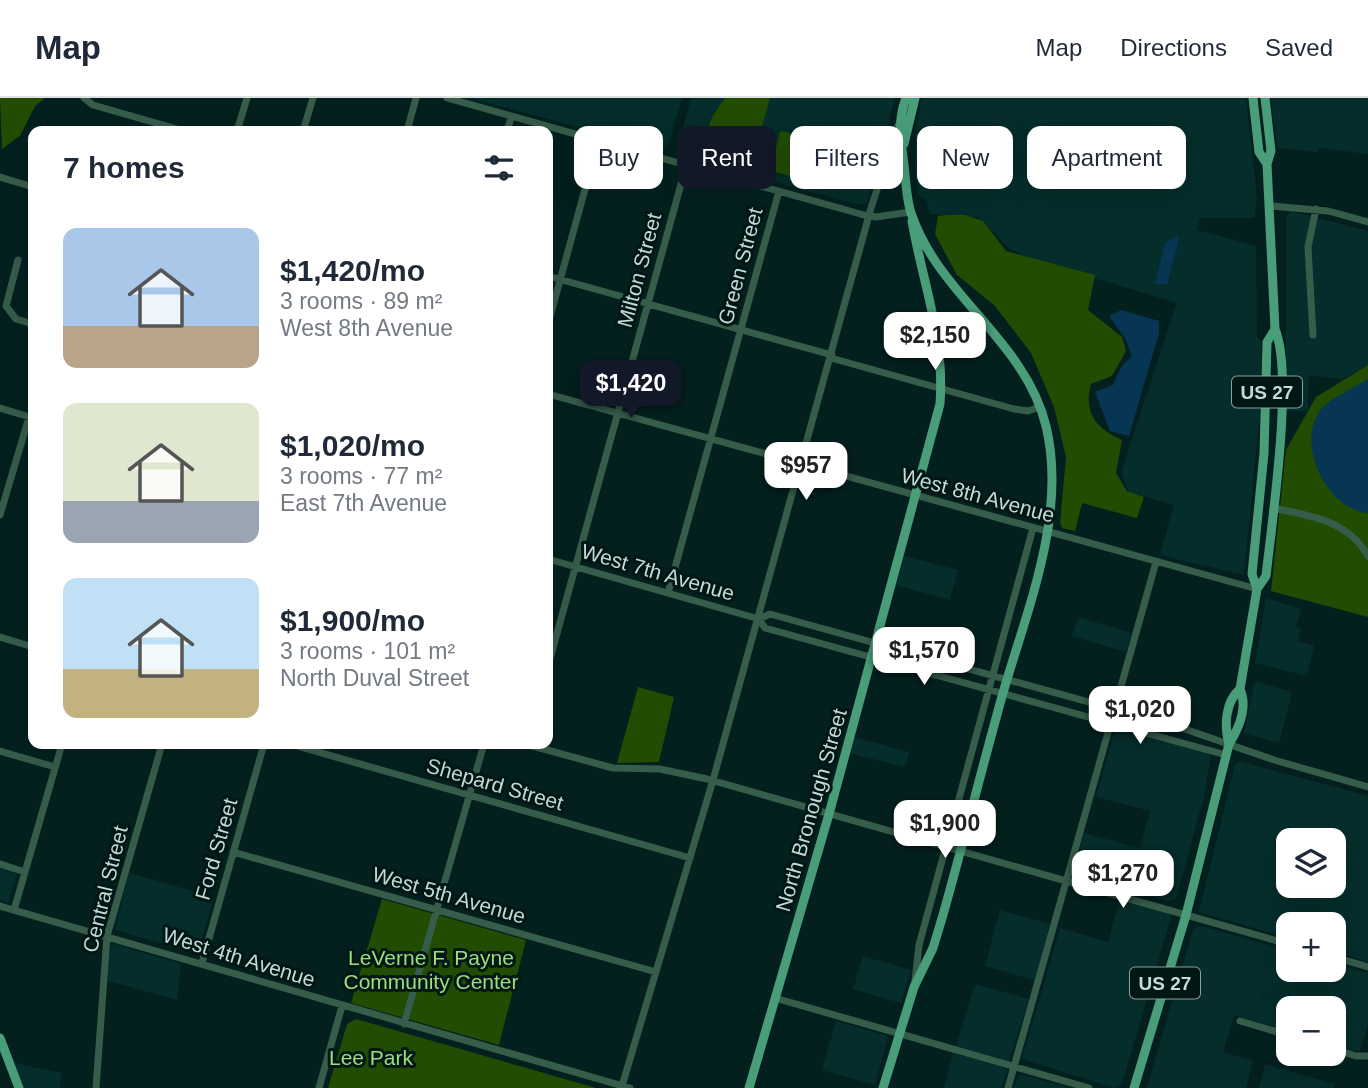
<!DOCTYPE html>
<html lang="en">
<head>
<meta charset="utf-8">
<style>
  :root { --surface:#fff; --page:#f6f6f7; --text:#1f2937; --muted:#747a83; --line:#e0e1e3; --accent:#111827 }
  body { margin:0; font-family:Arial,sans-serif; background:var(--page); color:var(--text); height:100vh; display:flex; flex-direction:column; font-size:26px; white-space:nowrap }
  * { box-sizing:border-box; margin:0 }
  p { font-size:23px; color:var(--muted) }
  .icon { flex:none; width:38px; height:38px; fill:none; stroke:currentColor; stroke-width:2; stroke-linecap:round; stroke-linejoin:round }
  .map { position:relative; flex:1; overflow:hidden }
  .details { position:absolute; left:28px; top:28px; width:525px; height:623px; display:flex; flex-direction:column; background:var(--surface); border-radius:14px; box-shadow:0 7px 28px #0002 }
  .details>* { flex:none }
  .top-card { position:absolute; left:574px; top:28px; width:665px; height:63px; display:flex; gap:14px }
  .fabs { position:absolute; left:1276px; top:730px; display:grid; gap:14px }
  .fabs a { display:grid; place-items:center; width:70px; height:70px; border-radius:14px; background:var(--surface); box-shadow:0 7px 28px #0002; font-size:35px }
  .price { position:absolute; translate:-50% -60px; padding:0 16px; border-radius:14px; background:#fff; color:#222; font-size:23px; line-height:46px; filter:drop-shadow(0 2px 4px #0008) }
  .price::after { content:''; position:absolute; left:50%; top:42px; width:21px; height:16px; margin-left:-10px; background:inherit; clip-path:polygon(0 0,100% 0,50% 100%) }
  .price.selected { background:var(--accent); color:#fff }
  ul { padding:0; list-style:none }
  li { display:flex; align-items:center; gap:21px; height:175px; padding:0 35px }
  li span { display:grid; place-items:center; flex:none; width:196px; height:140px; border-radius:14px; color:#555 }
  li>.icon { margin-inline-start:auto }
  span .icon { width:84px; height:84px; fill:#fffc; stroke-width:1 }
  li b { font-size:30px }
  h2 { display:flex; justify-content:space-between; align-items:center; height:84px; padding:0 35px; font-size:30px }
  .chip { padding:0 24px; border-radius:14px; background:var(--surface); box-shadow:0 7px 28px #0002; font-size:24px; line-height:63px }
  .chip.selected { background:var(--accent); color:#fff }
  header { display:flex; align-items:center; gap:42px; box-sizing:border-box; height:98px; padding:0 35px; background:var(--surface); border-bottom:2px solid var(--line) }
  header strong { font-size:33px }
  nav { display:flex; gap:38px; margin-inline-start:auto; font-size:24px }
  .map>svg:first-child { display:block }
</style>
</head>
<body>
<header>
<strong>Map</strong>
<nav><a>Map</a><a>Directions</a><a>Saved</a></nav>
</header>
<div class="map">
<svg width="1368" height="990" viewBox="0 0 1368 990">
  <rect width="100%" height="100%" fill="#03201f"/>
  <path fill="#052d2b" fill-rule="evenodd" d="M471 0H682L669 45 661 52Z
    M691 0H895L867 105 859 107 681 58 678 48Z
    M922 0H1246L1257 100 1254 120H1200L1197 132 1256 148 1257 238 1261 244 1259 323 1244 477 1160 457 1174 407 1129 394 1121 374 1177 205 1038 163 1010 151 978 119 930 116 926 102 918 97 915 69 916 31Z
    M1271 0H1368V56L1319 50 1318 54 1277 50Z
    M1291 113 1368 133V267L1342 281 1309 277 1308 313H1286V119Z
    M904 458 958 472 950 502 896 487Z
    M1266 500 1301 511 1296 529 1301 531 1298 543 1314 548 1307 578 1255 565Z
    M1078 519 1131 535 1126 554 1072 538Z
    M1255 583 1292 594 1279 645 1244 635Z
    M1115 632 1169 644 1207 655 1211 659 1203 702 1176 801 1168 803 1073 775 1084 735 1140 750 1150 713 1096 699Z
    M854 639 909 654 905 669 850 655Z
    M1239 663 1368 698V864L1334 853V826H1288V840L1199 814 1235 667ZM1288 742H1334V788H1288Z
    M0 770 17 776 8 805 0 802Z
    M129 775 214 799 199 851 195 855 115 832Z
    M1120 801 1172 816 1122 986 1115 990 1022 961 1060 830 1108 844Z
    M1000 812 1050 826 1035 882 985 868Z
    M1200 828 1288 852V872H1334V865L1368 875V926L1360 954 1339 948 1348 918 1334 914V910H1288V933L1234 917 1223 954 1253 963 1246 990H1147L1193 831Z
    M111 845 181 866 177 902 106 882Z
    M863 858 911 872 901 905 853 891Z
    M975 886 1029 901 1009 963 956 948Z
    M836 923 888 938 875 987 822 972Z
    M953 955 1004 970 1007 974 1001 990H944Z
    M15 965 62 975 59 990H24Z
    M1265 966 1335 986 1334 990H1259Z
    M1020 977H1023L1070 990H1013Z"/>
  <path fill="#224c02" d="M0 0H45L35 8 20 38 2 51Z
    M725 0H770L754 57 747 59 703 47 712 19Z
    M780 33C808 35 817 59 809 83L776 74 772 67Z
    M946 117H965L983 123 1006 153 1095 177 1088 212 1122 239 1126 253 1112 278 1091 286C1083 315 1097 331 1122 342L1116 375 1127 393 1144 399 1137 420 1082 405 1075 433 1062 430 1060 425 1066 359 1054 309 1031 255 995 208 957 177 935 136 938 118Z
    M1368 267V519L1271 493 1286 352 1316 299Z
    M638 589 674 599 659 664 617 665Z
    M382 801 526 842 499 947 351 905Z
    M356 921 596 990H328L347 926Z"/>
  <path fill="#063653" d="M1177 138 1179 141 1167 186H1155L1165 145Z
    M1121 212 1159 223V235L1129 338 1110 333 1095 294 1113 287 1121 269 1132 258 1125 240 1109 218Z
    M1368 281V415C1328 412 1296 348 1319 314 1330 299 1353 291 1368 281Z"/>
  <g fill="none" stroke-linecap="round" stroke-linejoin="round">
    <path stroke="#365c4a" stroke-width="7" d="M84 0 93 7 184 33
      M447 0 864 117 876 119 910 114
      M237 33 247 0
      M303 33 313 0
      M407 33 416 0
      M507 33 511 20
      M0 79 33 89
      M1271 108 1328 113 1368 124
      M18 162 6 208 16 221 33 226
      M548 178 832 257
      M548 226 598 44
      M1313 237 1308 149 1316 111
      M831 260 1014 311 1028 313 1040 309
      M548 296 1257 491
      M0 310 33 320
      M1273 410C1311 418 1348 422 1368 458
      M0 417 29 319
      M548 461 759 521 770 516 1179 629 1274 662 1368 689
      M668 495 779 93
      M759 521 765 530 1226 657
      M0 539 33 549
      M548 568 686 68
      M290 646 690 760
      M525 646 613 670 660 671 707 681 1288 846
      M0 653 55 669
      M233 754 656 874
      M0 766 25 774
      M0 808 630 990
      M14 812 62 646
      M1334 859 1368 869
      M202 865 264 646
      M915 883 919 847 1033 430
      M775 900 1089 990
      M1240 923 1288 937
      M404 926 484 646
      M1334 951 1356 958H1368
      M622 988 713 682 871 110 898 27
      M96 990 107 838 162 646
      M319 990 342 908
      M1008 990 1156 464"/>
    <path stroke="#499e79" stroke-width="9" d="M1253 0 1259 54 1267 66
      M904 46 915 0
      M1257 491 1266 478C1272 423 1294 277 1275 231L1267 66 1271 53 1265 0
      M1229 646C1224 628 1225 604 1240 591
      M0 940 19 990
      M749 990 829 716 940 306C945 239 923 187 912 123
      M883 990 914 889 933 850 943 817C963 746 981 674 1001 602 1025 516 1068 419 1046 328 1025 242 938 197 911 115 906 100 906 82 904 67 901 43 897 23 906 0
      M1134 990 1186 817 1229 646C1239 630 1248 609 1240 591L1257 491 1252 476 1264 355 1267 244 1275 231"/>
  </g>
  <g text-anchor="middle" dominant-baseline="central" stroke-width="6" stroke-linejoin="round" paint-order="stroke">
    <g fill="#001715" stroke="#8a9f9d" stroke-width="2">
      <rect x="1232" y="278.5" width="70" height="31" rx="5"/>
      <rect x="1130" y="869.5" width="70" height="31" rx="5"/>
    </g>
    <g font-size="19" font-weight="bold" fill="#c5d9d7">
      <text x="1267" y="294">US 27</text>
      <text x="1165" y="885">US 27</text>
    </g>
    <g font-size="21" fill="#c5d9d7" stroke="#001715">
      <text transform="translate(740 168) rotate(-75)">Green Street</text>
      <text transform="translate(639 172) rotate(-75)">Milton Street</text>
      <text transform="translate(978 397) rotate(15)">West 8th Avenue</text>
      <text transform="translate(658 474) rotate(16)">West 7th Avenue</text>
      <text transform="translate(495 686) rotate(16)">Shepard Street</text>
      <text transform="translate(811 712) rotate(-74)">North Bronough Street</text>
      <text transform="translate(216 751) rotate(-74)">Ford Street</text>
      <text transform="translate(105 791) rotate(-76)">Central Street</text>
      <text transform="translate(449 797) rotate(16)">West 5th Avenue</text>
      <text transform="translate(239 859) rotate(17)">West 4th Avenue</text>
    </g>
    <g font-size="21" fill="#9bde7a" stroke="#001715">
      <text x="431" y="859">LeVerne F. Payne<tspan x="431" dy="24">Community Center</tspan></text>
      <text x="371" y="959">Lee Park</text>
    </g>
  </g>
</svg>
<div class="fabs">
<a><svg class="icon" aria-label="layers" viewBox="0 0 24 24"><path d="M12 4l9 5-9 5-9-5zM3 14l9 5 9-5"/></svg></a>
<a>+</a>
<a>−</a>
</div>
<b class="price" style="left:935px;top:274px">$2,150</b>
<b class="price selected" style="left:631px;top:322px">$1,420</b>
<b class="price" style="left:806px;top:404px">$957</b>
<b class="price" style="left:924px;top:589px">$1,570</b>
<b class="price" style="left:1140px;top:648px">$1,020</b>
<b class="price" style="left:945px;top:762px">$1,900</b>
<b class="price" style="left:1123px;top:812px">$1,270</b>
<div class="top-card">
<a class="chip">Buy</a>
<a class="chip selected">Rent</a>
<a class="chip">Filters</a>
<a class="chip">New</a>
<a class="chip">Apartment</a>
</div>
<section class="details">
<h2>7 homes<svg class="icon" aria-label="filters" viewBox="0 0 24 24"><path d="M4 7h16M4 17h16"/><circle cx="9" cy="7" r="2"/><circle cx="15" cy="17" r="2"/></svg></h2>
<ul>
<li><span style="background:linear-gradient(#a9c7e8 70%,#b9a48a 0)"><svg class="icon" aria-label="home" viewBox="0 0 24 24"><path d="M3 11l9-7 9 7M6 9v11h12V9"/></svg></span><div><b>$1,420/mo</b><p>3 rooms · 89 m²</p><p>West 8th Avenue</p></div></li>
<li><span style="background:linear-gradient(#dfe7d0 70%,#9aa5b1 0)"><svg class="icon" aria-label="home" viewBox="0 0 24 24"><path d="M3 11l9-7 9 7M6 9v11h12V9"/></svg></span><div><b>$1,020/mo</b><p>3 rooms · 77 m²</p><p>East 7th Avenue</p></div></li>
<li><span style="background:linear-gradient(#bfe0f5 65%,#c2b280 0)"><svg class="icon" aria-label="home" viewBox="0 0 24 24"><path d="M3 11l9-7 9 7M6 9v11h12V9"/></svg></span><div><b>$1,900/mo</b><p>3 rooms · 101 m²</p><p>North Duval Street</p></div></li>
</ul>
</section>
</div>
</body>
</html>
